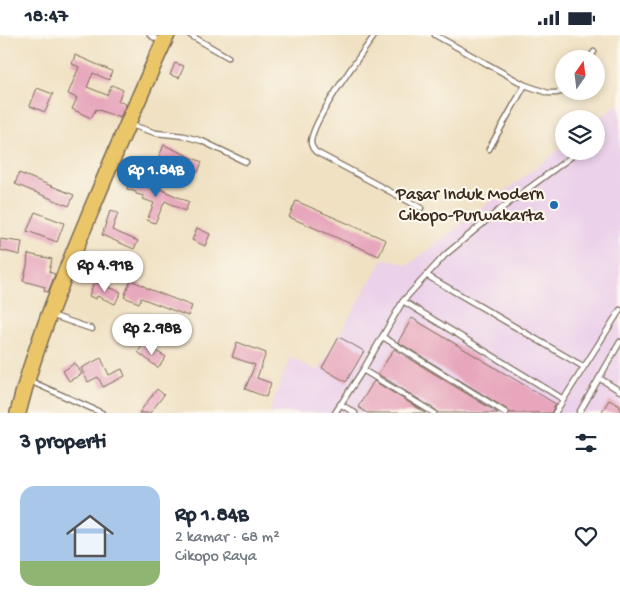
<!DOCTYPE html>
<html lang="id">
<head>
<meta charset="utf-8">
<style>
  :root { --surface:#fff; --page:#f2f2f3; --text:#1f2937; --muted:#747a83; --line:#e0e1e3; --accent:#1f6fb2 }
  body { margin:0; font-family:"Gochi Hand",sans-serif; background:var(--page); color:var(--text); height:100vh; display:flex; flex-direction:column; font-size:19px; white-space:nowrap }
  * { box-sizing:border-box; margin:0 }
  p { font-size:16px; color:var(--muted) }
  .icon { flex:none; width:28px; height:28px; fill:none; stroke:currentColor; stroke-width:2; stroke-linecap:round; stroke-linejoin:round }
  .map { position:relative; height:378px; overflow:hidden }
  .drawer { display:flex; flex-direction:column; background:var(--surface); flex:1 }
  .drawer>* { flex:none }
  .needle { width:32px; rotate:14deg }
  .fabs { position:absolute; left:555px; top:15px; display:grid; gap:10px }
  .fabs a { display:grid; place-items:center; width:50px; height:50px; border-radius:50%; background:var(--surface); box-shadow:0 2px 8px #0003; font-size:25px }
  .price { position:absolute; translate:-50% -42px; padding:0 11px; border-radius:18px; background:#fff; color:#222; font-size:16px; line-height:32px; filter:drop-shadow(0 1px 2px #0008) }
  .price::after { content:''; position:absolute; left:50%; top:30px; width:15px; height:11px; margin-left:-8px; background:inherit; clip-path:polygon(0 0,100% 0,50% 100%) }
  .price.selected { background:var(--accent); color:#fff }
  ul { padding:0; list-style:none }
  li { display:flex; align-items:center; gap:15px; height:125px; padding:0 20px }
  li+li { border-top:1px solid var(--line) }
  li span { display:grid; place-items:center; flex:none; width:140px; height:100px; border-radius:15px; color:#555 }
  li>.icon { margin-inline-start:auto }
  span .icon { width:60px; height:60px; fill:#fffc; stroke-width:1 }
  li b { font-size:21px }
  h2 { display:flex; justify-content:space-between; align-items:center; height:60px; padding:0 20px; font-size:21px }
  .status { display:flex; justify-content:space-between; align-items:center; height:35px; padding:0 25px; background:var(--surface); direction:ltr }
  .status svg { height:14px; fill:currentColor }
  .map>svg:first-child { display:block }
</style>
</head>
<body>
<div class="status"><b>18:47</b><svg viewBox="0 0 49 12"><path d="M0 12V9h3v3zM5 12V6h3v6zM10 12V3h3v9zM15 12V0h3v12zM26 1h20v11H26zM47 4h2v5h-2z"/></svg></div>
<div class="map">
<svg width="620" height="378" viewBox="0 0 620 378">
  <rect width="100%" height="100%" fill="#fbf7ec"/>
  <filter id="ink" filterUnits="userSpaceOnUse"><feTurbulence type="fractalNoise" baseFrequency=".02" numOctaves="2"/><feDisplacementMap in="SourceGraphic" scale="10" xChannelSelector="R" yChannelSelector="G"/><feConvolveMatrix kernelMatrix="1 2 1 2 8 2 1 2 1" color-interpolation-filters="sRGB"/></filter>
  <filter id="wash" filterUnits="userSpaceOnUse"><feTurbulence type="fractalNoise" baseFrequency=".0096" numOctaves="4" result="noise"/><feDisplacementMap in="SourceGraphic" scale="20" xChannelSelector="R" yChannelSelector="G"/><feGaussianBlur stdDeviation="1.12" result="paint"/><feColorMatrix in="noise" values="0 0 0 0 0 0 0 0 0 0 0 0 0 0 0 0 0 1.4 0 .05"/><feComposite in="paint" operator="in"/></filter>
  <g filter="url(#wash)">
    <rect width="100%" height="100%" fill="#f0e1c3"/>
    <path fill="#ecd1ea" d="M620 68V378H269L290 322 318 336 384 223 408 230 564 111V116H596V86Z"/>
    <g id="blocks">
      <path fill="#e7a6bc" d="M75 20 112 36 109 45 93 38 87 52 107 60 112 50 123 55 118 66 126 69 120 83 96 74 91 83 72 74 77 63 68 59 79 32 72 29Z
        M175 28 184 31 179 43 170 40Z
        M37 53 53 59 45 77 30 71Z
        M164 110 202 127 198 137 182 129 176 143 157 134 161 125 158 124Z
        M19 138 74 160 69 171 15 149Z
        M131 143 158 153 189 167 185 176 165 166 155 188 147 185 154 168 143 164 144 161 136 159V157L127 154Z
        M296 166 386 205 379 221 289 182Z
        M110 176 118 178 112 195 138 206 134 214 102 200Z
        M35 177 64 188 57 207 27 196Z
        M197 193 210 199 205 211 192 205Z
        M0 204 22 207 20 220 0 215Z
        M28 219 52 224 49 237 55 239 48 257 44 256 45 252 23 246 27 231Z
        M131 245 146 252V253L192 271 188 281 141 263 139 268 124 262Z
        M94 247 121 257 115 269 97 261 96 264 89 261Z
        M412 283 556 369 551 378H510L508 375 398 307Z
        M339 302 364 316 346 347 322 333Z
        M237 307 266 318 257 343 271 348 266 362 245 354 255 330 232 322Z
        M144 309 166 322 158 333 138 317Z
        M394 314 498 378H438L436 375 378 339Z
        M101 323 109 340 122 334 125 341 103 352 98 342 88 347 81 333Z
        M75 328 82 339 69 346 63 336Z
        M374 346 426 378H367L358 372Z
        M157 354 164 360 150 378H139Z
        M609 365 620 371V378H601Z"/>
    </g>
  </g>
  <g filter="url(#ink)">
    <use href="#blocks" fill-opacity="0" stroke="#7a6a58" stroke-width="1"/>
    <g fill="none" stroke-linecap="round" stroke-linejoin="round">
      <defs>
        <path id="lane" d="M150 0 160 6
          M190 0 228 22
          M375 0C361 19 312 86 311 107 311 111 313 114 316 117L421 173
          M435 0 525 50 548 58H556L564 56
          M589 24 594 17
          M131 90 156 98 184 101 202 106 246 127
          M596 104 600 101
          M489 114 525 50
          M426 240 584 332
          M403 266 563 364
          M51 280 92 294
          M383 302 506 378
          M363 335 434 378
          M599 343 620 356
          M30 346 102 378
          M340 369 355 378
          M335 378 363 335 403 266 445 220 498 176 579 116
          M555 378 620 275
          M579 378 620 307"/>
        <path id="highway" d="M18 378C35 309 63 243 90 178 115 118 140 59 167 0"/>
      </defs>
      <use href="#lane" stroke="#7a6a58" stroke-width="7"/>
      <use href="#highway" stroke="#7a6a58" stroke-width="18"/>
      <use href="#lane" stroke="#fff" stroke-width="4.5"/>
      <use href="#highway" stroke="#ebc669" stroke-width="15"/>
    </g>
  </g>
  <circle fill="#1f6fb2" stroke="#fbf7ec" stroke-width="2" cx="554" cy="170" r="5"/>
  <g text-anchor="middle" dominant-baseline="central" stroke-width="4.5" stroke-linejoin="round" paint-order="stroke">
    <g font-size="18" fill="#3b2a1e" stroke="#fbf7ec" text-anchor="end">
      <text x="544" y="160">Pasar Induk Modern<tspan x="544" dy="21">Cikopo-Purwakarta</tspan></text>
    </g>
  </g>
</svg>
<div class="fabs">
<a><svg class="needle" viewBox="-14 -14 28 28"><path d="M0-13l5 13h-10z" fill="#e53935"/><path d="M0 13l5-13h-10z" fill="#747a83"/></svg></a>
<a><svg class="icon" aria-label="layers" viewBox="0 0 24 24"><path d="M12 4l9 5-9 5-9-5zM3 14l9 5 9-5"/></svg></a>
</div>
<b class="price selected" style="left:156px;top:163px">Rp 1.84B</b>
<b class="price" style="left:105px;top:258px">Rp 4.91B</b>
<b class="price" style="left:152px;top:321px">Rp 2.98B</b>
</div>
<section class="drawer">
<h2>3 properti<svg class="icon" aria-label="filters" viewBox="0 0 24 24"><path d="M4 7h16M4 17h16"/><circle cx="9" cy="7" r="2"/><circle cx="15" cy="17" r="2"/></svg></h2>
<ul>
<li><span style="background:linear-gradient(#a9c7e8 75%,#8fb573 0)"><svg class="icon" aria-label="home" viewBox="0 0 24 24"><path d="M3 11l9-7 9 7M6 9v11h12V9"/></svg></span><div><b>Rp 1.84B</b><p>2 kamar · 68 m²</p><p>Cikopo Raya</p></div><svg class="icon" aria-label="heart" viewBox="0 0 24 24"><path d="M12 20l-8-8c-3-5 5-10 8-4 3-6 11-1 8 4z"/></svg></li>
</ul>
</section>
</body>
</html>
